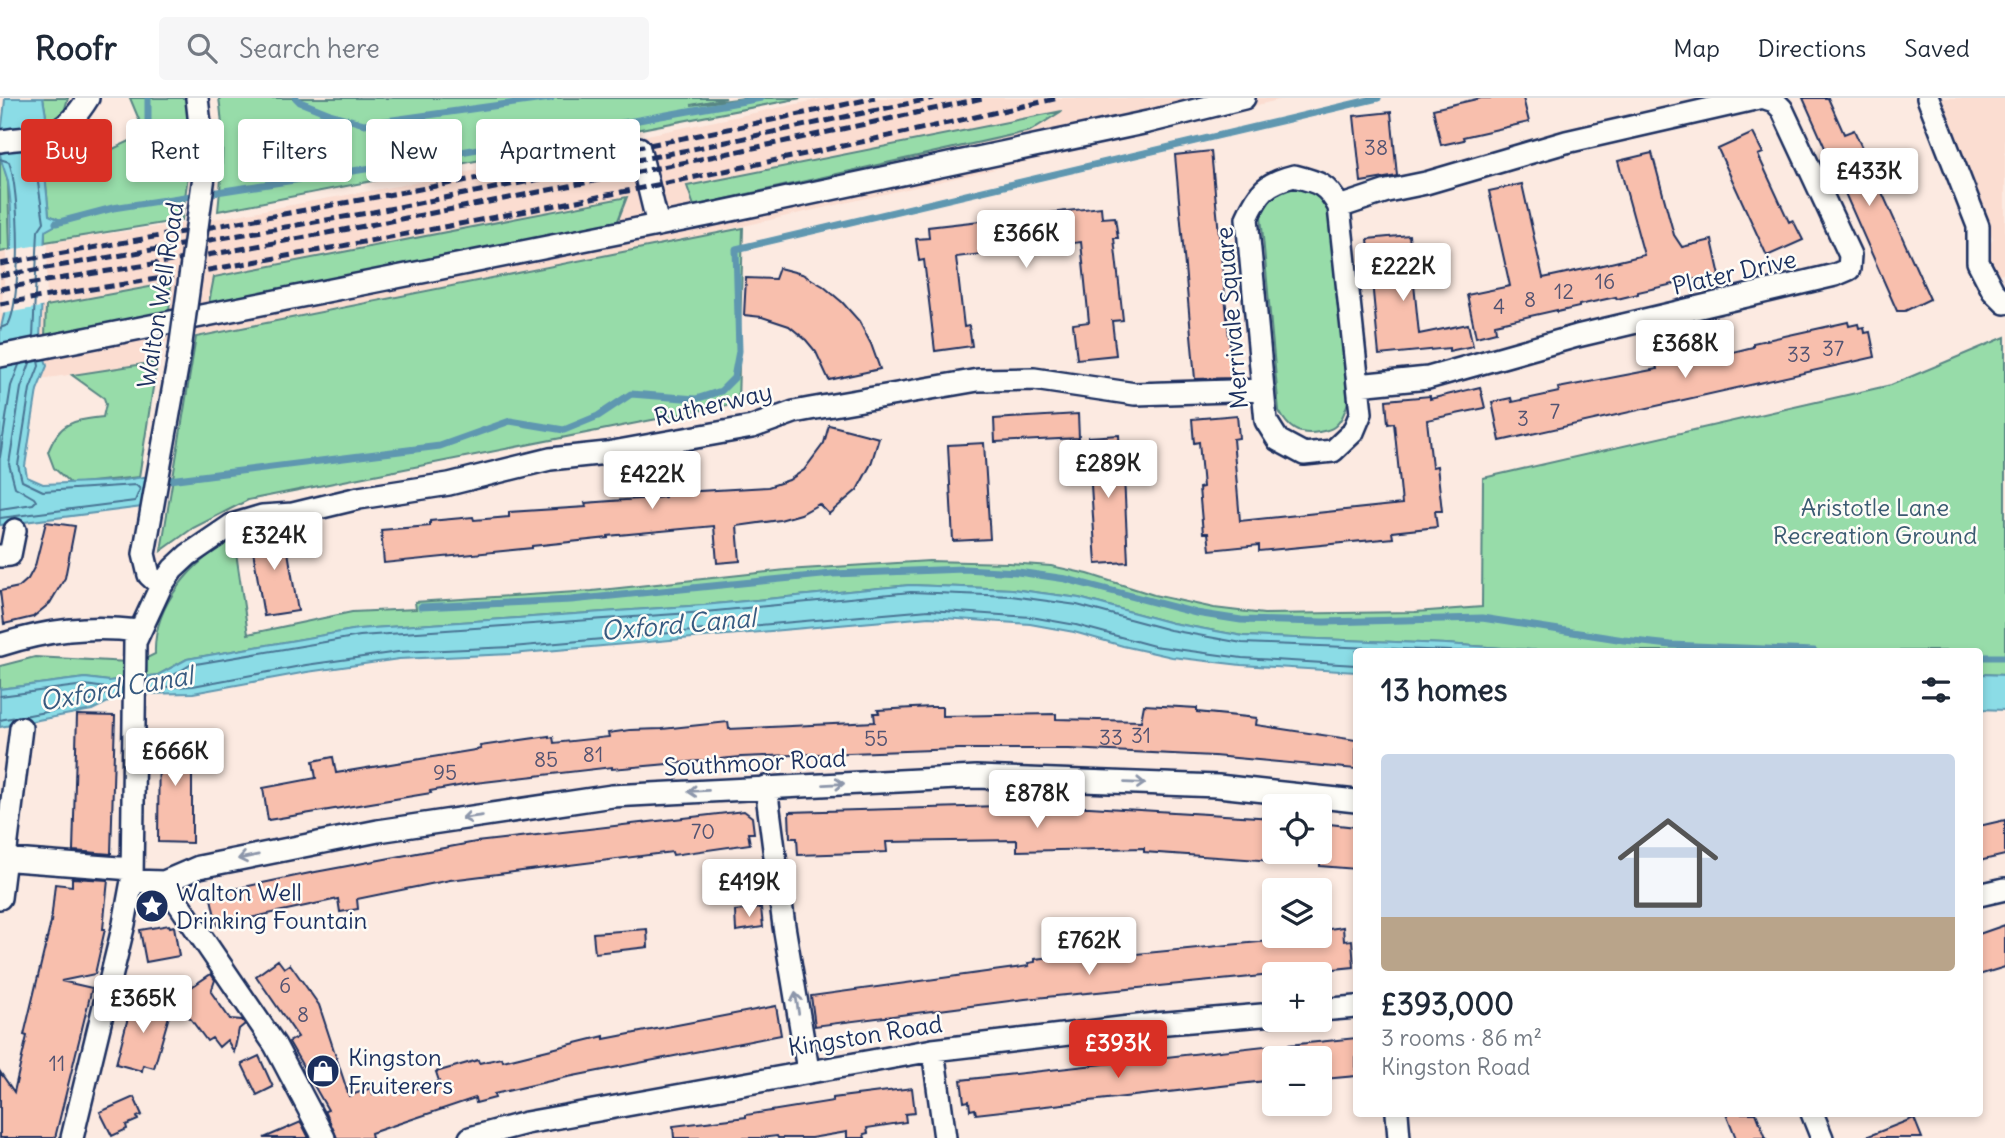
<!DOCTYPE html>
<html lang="en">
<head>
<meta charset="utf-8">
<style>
  :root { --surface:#fff; --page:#f6f6f7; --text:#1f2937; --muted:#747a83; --line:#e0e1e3; --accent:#d93025 }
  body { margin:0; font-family:Delius,sans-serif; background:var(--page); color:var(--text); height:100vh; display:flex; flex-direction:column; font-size:26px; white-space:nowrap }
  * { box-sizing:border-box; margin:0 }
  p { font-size:23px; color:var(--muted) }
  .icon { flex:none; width:38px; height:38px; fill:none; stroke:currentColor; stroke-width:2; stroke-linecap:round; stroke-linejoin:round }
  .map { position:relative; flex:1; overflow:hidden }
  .panel { position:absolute; left:1353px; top:550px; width:630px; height:469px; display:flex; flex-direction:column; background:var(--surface); border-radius:7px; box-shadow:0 4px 10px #0003 }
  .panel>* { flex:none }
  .banner { position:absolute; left:21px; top:21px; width:665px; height:63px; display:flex; gap:14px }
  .tools { position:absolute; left:1262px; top:696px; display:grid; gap:14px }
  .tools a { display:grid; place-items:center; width:70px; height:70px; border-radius:7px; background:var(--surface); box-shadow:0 4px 10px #0003; font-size:35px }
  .price { position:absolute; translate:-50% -60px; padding:0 16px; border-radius:7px; background:#fff; color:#222; font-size:23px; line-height:46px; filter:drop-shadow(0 2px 4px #0008) }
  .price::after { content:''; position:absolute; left:50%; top:42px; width:21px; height:16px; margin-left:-10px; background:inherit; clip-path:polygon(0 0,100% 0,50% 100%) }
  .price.selected { background:var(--accent); color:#fff }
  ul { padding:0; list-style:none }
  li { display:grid; align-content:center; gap:14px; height:371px; padding:0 28px }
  li span { display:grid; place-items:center; height:217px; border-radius:7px; color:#555 }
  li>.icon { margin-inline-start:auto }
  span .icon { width:126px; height:126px; fill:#fffc; stroke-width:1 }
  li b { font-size:30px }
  h2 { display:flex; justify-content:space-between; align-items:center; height:84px; padding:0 28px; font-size:30px }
  .tag { padding:0 24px; border-radius:7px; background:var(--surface); box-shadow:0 4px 10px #0003; font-size:24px; line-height:63px }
  .tag.selected { background:var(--accent); color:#fff }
  header { display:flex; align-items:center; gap:42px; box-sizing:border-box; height:98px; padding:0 35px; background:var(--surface); border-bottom:2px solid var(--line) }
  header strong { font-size:33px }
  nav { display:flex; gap:38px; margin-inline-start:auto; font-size:24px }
  .search { width:490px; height:63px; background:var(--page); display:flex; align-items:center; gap:18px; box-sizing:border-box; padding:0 24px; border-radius:7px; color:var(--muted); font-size:26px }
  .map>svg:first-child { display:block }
</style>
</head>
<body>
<header>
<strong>Roofr</strong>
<div class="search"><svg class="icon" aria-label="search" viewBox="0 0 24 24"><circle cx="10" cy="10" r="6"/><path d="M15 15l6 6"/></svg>Search here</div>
<nav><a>Map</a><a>Directions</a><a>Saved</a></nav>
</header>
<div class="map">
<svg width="2005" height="1040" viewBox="0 0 2005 1040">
  <rect width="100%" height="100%" fill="#fceae1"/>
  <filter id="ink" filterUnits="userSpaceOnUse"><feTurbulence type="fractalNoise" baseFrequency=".0143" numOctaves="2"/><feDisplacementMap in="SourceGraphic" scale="14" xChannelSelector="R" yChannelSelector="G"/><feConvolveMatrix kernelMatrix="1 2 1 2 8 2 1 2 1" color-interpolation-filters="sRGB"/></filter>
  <g filter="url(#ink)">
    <path fill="#fbddd1" d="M826 0H1286L1013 67 686 141 161 245 157 264 0 287V154L71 141 226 119 424 83Z
      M1934 0H2005V174L1992 179 1984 159 1993 141Z"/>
    <path fill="#97dca9" stroke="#598684" stroke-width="2" d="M43 0H68L64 14 83 65 145 36 130 0H186C196 41 187 81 182 122L45 144V133L62 123 49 117 43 56 47 24Z
      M219 0H726L691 7 744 0H801L218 113C222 75 225 38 219 0Z
      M1062 13 1030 33 694 108 687 88Z
      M0 51 8 85 10 152 0 154Z
      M1279 85 1318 93 1328 109 1348 304C1345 313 1342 323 1334 329 1330 332 1324 333 1319 334 1298 338 1288 330 1279 313L1261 118 1264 104Z
      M627 99 615 130 208 210 214 179Z
      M743 130 738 305 248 402 193 430 161 453 196 239Z
      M171 185 169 216 45 239 46 208Z
      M2005 239V577L1979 576V553H1545L1446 546 1243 538 1172 525 1079 500 1012 491 910 487 704 507 359 531 187 561 158 577 109 583 85 580 0 591V568L35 559 129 564H139L155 556C153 507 193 462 234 441L248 536 352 514 416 511 415 504 592 493 786 472 929 463 1009 465 1051 468 1088 476 1154 497 1214 510 1264 516 1415 514 1482 509 1483 380 1891 287Z
      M157 264 139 379 71 386 54 370 48 354C60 323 72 323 103 319L106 306 104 300 72 277Z"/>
    <path fill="#8bdce6" stroke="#5e97b0" stroke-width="2" d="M5 0H43L47 24 43 56 49 117 63 123 45 133 40 241 47 268 37 292 25 368 27 379 43 386 118 383 150 378 142 409 0 427V234C11 193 15 126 8 84 6 74 0 64 0 53 0 35 4 18 5 0Z
      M910 487 1012 491 1079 500 1172 525 1243 538 1446 546 1545 553H1356V574L1241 567 1172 559 1123 548 1074 534 1030 526 929 519 512 556 399 561 307 574 193 595 135 596 112 602 92 612 0 629V591L85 580 109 583 158 577 187 561 358 531 704 507Z
      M1979 576 2005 577V612L1979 611Z"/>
    <path fill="#fceae1" d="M48 145 46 208 1 216 7 153Z"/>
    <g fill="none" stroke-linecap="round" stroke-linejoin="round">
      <path stroke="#487494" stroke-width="2" d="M0 61 9 64C20 92 22 203 8 227L0 230
        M33 239 38 133 44 124 38 85 37 51
        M0 359 11 288 19 267
        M0 411 33 406 36 403 34 400 15 389 9 366 21 290 30 265
        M0 420 135 403 140 391 136 387 43 393 22 383 18 367 30 291 39 268 38 263
        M1356 567 1242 560 1154 548 1076 527 1031 519 929 512 512 549 398 554 306 567 193 588 165 589 161 585 190 567 360 538 705 514 911 494 1011 498 1077 507 1170 532 1242 545 1451 553
        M0 598 85 587 106 590 108 593C95 609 24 617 0 622"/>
      <path stroke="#5e97b0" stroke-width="7" d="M148 0V49
        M296 0 300 4 330 16 364 26 551 0
        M56 125 113 110 372 70 761 0
        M161 383 440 348 510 323 564 332 598 318 631 296 696 301 721 293 734 280 739 253 736 151 1378 0
        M421 509 571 502 832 476 964 471 1018 474 1066 481 1196 515 1241 522 1324 524 1482 520 1624 542 1671 547 1814 553
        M1979 559H2005"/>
    </g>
    <path fill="#f8bfad" stroke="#1b2f5e" stroke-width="2" d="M1481 0H1523L1529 24 1463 39 1464 42 1441 47 1433 11Z
      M1803 0H1828L1844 36 1854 32 1930 201 1905 213H1897Z
      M1391 14 1397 78 1361 84 1354 18Z
      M1753 35 1763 55 1758 57 1789 124 1793 122 1803 142 1767 158 1718 51Z
      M1211 53 1233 280 1195 281 1175 57Z
      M1652 55 1674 137 1682 149 1712 142 1720 178 1700 183V180L1638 194V196L1617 201 1616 199 1579 207V209L1557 214V212L1495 226 1496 234 1476 239 1467 197 1510 188 1489 93 1522 86 1543 180 1594 169 1644 157 1618 63Z
      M1101 109 1102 120 1115 119 1118 140H1114L1123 222 1112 223 1116 257 1077 261 1073 226 1089 224 1081 144 956 159 964 229 969 228 972 248 935 253 924 162 919 163 916 141 929 140 928 129Z
      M1409 137 1419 236 1468 226 1473 248 1449 253V250L1379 257 1368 141Z
      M779 170 802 176 823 188 842 204 859 223 871 246 880 271 829 282 816 254 806 242 789 228 762 219 744 217 746 180 775 181Z
      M1848 224 1849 228 1858 226 1859 230 1864 229 1865 235 1870 234 1875 259 1500 343 1492 304 1511 300 1512 304 1559 294 1558 290 1657 271 1656 267 1707 256V259L1733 254 1753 249V245Z
      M1480 289 1485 310 1427 322 1432 369 1437 368 1442 413H1435L1437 429 1392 434 1393 440 1259 453V447L1210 452 1208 435H1203L1199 390 1203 389 1199 344 1194 345 1192 321 1237 317 1239 340 1233 341 1240 423 1402 406 1394 325 1388 326 1386 302 1430 298V301Z
      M1078 316 1079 340 995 344 994 321Z
      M829 327 879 340 871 366 857 392 829 416 819 406 801 416 780 422 737 428 740 463 717 465 714 428 608 438V440L532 448V450L384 465 381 432 430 428V423L473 419 474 422 509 419V414L586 409 585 405 665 399V395L768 389 789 382 804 372 824 345Z
      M1119 337 1120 356H1123L1128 464 1096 466 1088 339Z
      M984 345 990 441 953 443 948 347Z
      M46 424 75 428 65 480 50 505 33 519 4 526 0 493 19 489 28 481 35 468Z
      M284 430 298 513 264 518 250 435Z
      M1144 607 1197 610V614L1257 620 1256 627 1356 642V671L1214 658 1069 651H959L741 659 657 667 612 671V669L475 685 430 693 431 695 268 722 263 690 316 680 313 663 333 659 336 675 481 651 480 648 549 638V640L553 639 554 645 609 639 608 635 630 632 662 631 728 624 729 631 875 624 874 615H879L878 612 931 609H942V618L1056 616V621L1141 623Z
      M77 617 115 618 111 756 73 753Z
      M159 634 192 635V745L158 744Z
      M1000 708 1089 709 1274 720V763L1144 754V750L1017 753V742L886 744 887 754 798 757 797 740H790L789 714Z
      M744 713 752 719 754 735H748L750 746 673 757 672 754 450 782 357 801 358 811 340 814 338 801 217 827 210 796 310 775 476 744Z
      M2005 722V757L1979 763V728Z
      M1320 725 1356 729V771L1320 768Z
      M72 780 108 782 103 831H105L95 876 61 883 92 890 55 1040H0V974L14 994 27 938 24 937 51 824 55 786 72 788Z
      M761 810 763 829 736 833 735 813Z
      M169 827 170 829 174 828 179 858 146 864 140 832Z
      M2005 827V869L1979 877V836Z
      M1343 829 1344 843 1352 842 1354 869 1025 901 815 928 811 898 1029 868 1028 865 1035 864V861L1121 851 1122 855 1126 854V857L1320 838 1322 837V832Z
      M647 831 648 849 595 855 593 835Z
      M278 862 284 870 290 866 319 907 349 998 371 990 373 996 399 987 402 995 439 983 436 974 478 962 479 965 502 960 503 963 604 938V941L776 908 781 937 563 980 494 996 495 1000 476 1005 475 1000 371 1035 372 1040H337L325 1013 328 1012 289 944 298 939 256 878Z
      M211 876 215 882 211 894 230 921 242 922 245 926 239 931 234 954 227 942 219 949 212 940 207 943 175 900Z
      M133 900 168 909 169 918 154 970 143 967 142 973 116 966Z
      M1356 940V978L1324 981 1323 968 1320 969V961H1280L1279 948Z
      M1273 947 1274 970 1268 971 1269 979H1265V983L976 1016 975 1011 970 1012 969 1003 964 1004 961 982Z
      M259 958 273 989 257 997 242 966Z
      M912 990 915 1015 905 1016 906 1024 867 1030 868 1035 864 1036 865 1040H847V1034L811 1040H778L777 1038 760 1040H674L673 1028 746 1019V1017L833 1003V1000Z
      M134 999 142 1017 137 1019 138 1022 126 1027 127 1031 112 1038 100 1014Z
      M1726 1015H1756L1766 1040H1736Z
      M1914 1020 1922 1040H1866V1039Z
      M301 1024 309 1040H264Z"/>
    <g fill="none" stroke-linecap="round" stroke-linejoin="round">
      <defs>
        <path id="minor" d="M197 0 205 71
          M1928 0 1978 128V164L1993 193 2005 205
          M0 43C46 37 62 42 88 0
          M639 50 658 127
          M1294 78C1318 84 1327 86 1339 109L1361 315 1353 334 1333 353 1304 356 1278 342 1266 323 1247 120C1259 93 1266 85 1294 78Z
          M1339 109 1387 93 1426 85 1566 44 1759 0
          M0 258 708 117 1148 24 1244 0
          M1358 287 1428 280 1577 238 1835 177 1849 171 1850 157 1782 11 1774 3 1765 0
          M0 458 10 457 15 432
          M161 488 173 471 188 457 232 427 262 418 293 416 359 400 449 386 550 361 607 355 752 329 794 314 810 311 978 282 1034 281 1135 296 1263 292
          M0 547C48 532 89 527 139 533
          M766 689 784 828 808 972
          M0 761 132 771
          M132 783 164 784 199 769 378 733 612 698 976 679 1218 688 1356 703
          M164 784 275 947 324 1040
          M1979 797 2005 791
          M0 800 21 630
          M1320 912 1356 909
          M933 952 945 1040
          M1397 1015 1399 1040
          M1812 1015 1822 1040
          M72 1040 124 826 132 783 135 544 161 488 149 477 144 456 179 259
          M470 1040 526 1025 933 952 1155 926 1274 916"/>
      </defs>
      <use href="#minor" stroke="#1b2f5e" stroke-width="26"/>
      <use href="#minor" stroke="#fdfcf7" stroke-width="21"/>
      <path stroke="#1b2f5e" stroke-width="5" stroke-dasharray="10 5" stroke-linecap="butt" d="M0 166C293 115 585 63 875 0
        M0 178 373 114 693 51 934 0
        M0 191C76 177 154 167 230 153 482 107 733 56 983 0
        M0 206C75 193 150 183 225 169 504 120 783 63 1059 0"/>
      <defs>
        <path id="minor-bridge" d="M179 259 205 71"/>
      </defs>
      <use href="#minor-bridge" stroke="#1b2f5e" stroke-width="26" stroke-linecap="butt"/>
      <use href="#minor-bridge" stroke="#fdfcf7" stroke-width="21"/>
    </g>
    <defs><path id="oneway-shaft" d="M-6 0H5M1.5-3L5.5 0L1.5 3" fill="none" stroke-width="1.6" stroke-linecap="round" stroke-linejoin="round" transform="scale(1.75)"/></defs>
    <g stroke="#8c96aa">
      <use href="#oneway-shaft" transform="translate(1135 685) rotate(2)"/>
      <use href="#oneway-shaft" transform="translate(834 686) rotate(-3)"/>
      <use href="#oneway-shaft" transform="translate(698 693) rotate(177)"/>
      <use href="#oneway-shaft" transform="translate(472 719) rotate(172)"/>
      <use href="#oneway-shaft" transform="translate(248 759) rotate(168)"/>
      <use href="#oneway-shaft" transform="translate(797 905) rotate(-99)"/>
    </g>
  </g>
  <defs>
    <symbol id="sight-disc" viewBox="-11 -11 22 22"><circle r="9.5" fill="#1b2f5e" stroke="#fdfcf7"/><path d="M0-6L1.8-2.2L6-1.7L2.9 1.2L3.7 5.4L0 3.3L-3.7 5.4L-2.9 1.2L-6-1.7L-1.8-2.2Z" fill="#fff"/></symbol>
    <symbol id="shop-disc" viewBox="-11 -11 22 22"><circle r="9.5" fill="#1b2f5e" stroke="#fdfcf7"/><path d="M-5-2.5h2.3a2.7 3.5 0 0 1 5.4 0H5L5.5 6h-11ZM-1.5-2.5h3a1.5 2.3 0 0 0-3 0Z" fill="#fff"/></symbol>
  </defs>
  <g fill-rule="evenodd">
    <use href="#sight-disc" x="133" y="789" width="38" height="38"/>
    <use href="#shop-disc" x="304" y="954" width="38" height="38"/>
  </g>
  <g text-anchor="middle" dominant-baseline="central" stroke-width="5" stroke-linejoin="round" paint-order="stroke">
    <g font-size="21" fill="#525372">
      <text x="1376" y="49">38</text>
      <text x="1605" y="183">16</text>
      <text x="1564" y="193">12</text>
      <text x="1530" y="201">8</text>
      <text x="1499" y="208">4</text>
      <text x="1833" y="250">37</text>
      <text x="1799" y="256">33</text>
      <text x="1555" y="313">7</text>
      <text x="1523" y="320">3</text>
      <text x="1141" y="637">31</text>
      <text x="1111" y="639">33</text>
      <text x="876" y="640">55</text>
      <text x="593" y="656">81</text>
      <text x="546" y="661">85</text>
      <text x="445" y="674">95</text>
      <text x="703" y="733">70</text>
      <text x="285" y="887">6</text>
      <text x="303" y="916">8</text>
      <text x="57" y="965">11</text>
    </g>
    <g font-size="24" fill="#1b2f5e" stroke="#fdfcf7">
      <text transform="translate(1734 174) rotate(-13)">Plater Drive</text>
      <text transform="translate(160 197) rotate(-81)">Walton Well Road</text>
      <text transform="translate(1231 220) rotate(-95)">Merrivale Square</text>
      <text transform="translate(713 306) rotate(-13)">Rutherway</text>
      <text transform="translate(755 664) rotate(-3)">Southmoor Road</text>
      <text transform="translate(865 937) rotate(-9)">Kingston Road</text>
    </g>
    <g font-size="24" fill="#3a5a71" stroke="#fdfcf7">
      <text x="1875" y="409">Aristotle Lane<tspan x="1875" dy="28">Recreation Ground</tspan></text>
    </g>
    <g font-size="24" fill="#1b2f5e" stroke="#fdfcf7" text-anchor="start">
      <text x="176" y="794">Walton Well<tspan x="176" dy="28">Drinking Fountain</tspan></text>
      <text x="348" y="959">Kingston<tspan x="348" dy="28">Fruiterers</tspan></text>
    </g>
    <g font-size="26" font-style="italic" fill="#375a80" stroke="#fdfcf7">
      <text transform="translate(678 526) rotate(-5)">Oxford Canal</text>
      <text transform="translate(116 590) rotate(-10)">Oxford Canal</text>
    </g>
  </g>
</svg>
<div class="tools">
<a><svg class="icon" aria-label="locate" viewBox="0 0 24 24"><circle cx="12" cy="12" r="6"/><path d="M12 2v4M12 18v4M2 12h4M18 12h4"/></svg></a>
<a><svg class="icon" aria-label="layers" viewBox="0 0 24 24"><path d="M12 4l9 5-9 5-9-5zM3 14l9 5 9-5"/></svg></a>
<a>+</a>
<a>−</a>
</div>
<b class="price" style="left:1869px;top:110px">£433K</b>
<b class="price" style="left:1026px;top:172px">£366K</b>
<b class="price" style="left:1403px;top:205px">£222K</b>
<b class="price" style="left:1685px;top:282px">£368K</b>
<b class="price" style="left:1108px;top:402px">£289K</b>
<b class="price" style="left:652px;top:413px">£422K</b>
<b class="price" style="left:274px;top:474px">£324K</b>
<b class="price" style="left:175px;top:690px">£666K</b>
<b class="price" style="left:1037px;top:732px">£878K</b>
<b class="price" style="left:749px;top:821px">£419K</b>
<b class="price" style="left:1089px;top:879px">£762K</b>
<b class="price" style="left:143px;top:937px">£365K</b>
<b class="price selected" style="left:1118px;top:982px">£393K</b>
<div class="banner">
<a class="tag selected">Buy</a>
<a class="tag">Rent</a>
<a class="tag">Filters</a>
<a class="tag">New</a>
<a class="tag">Apartment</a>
</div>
<section class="panel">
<h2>13 homes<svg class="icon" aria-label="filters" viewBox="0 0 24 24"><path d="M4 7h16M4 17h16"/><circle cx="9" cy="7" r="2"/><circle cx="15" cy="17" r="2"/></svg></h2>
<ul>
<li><span style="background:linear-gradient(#c9d6e8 75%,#b9a48a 0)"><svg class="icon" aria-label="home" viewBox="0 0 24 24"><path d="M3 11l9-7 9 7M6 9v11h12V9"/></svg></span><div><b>£393,000</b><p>3 rooms · 86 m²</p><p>Kingston Road</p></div></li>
</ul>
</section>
</div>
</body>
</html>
